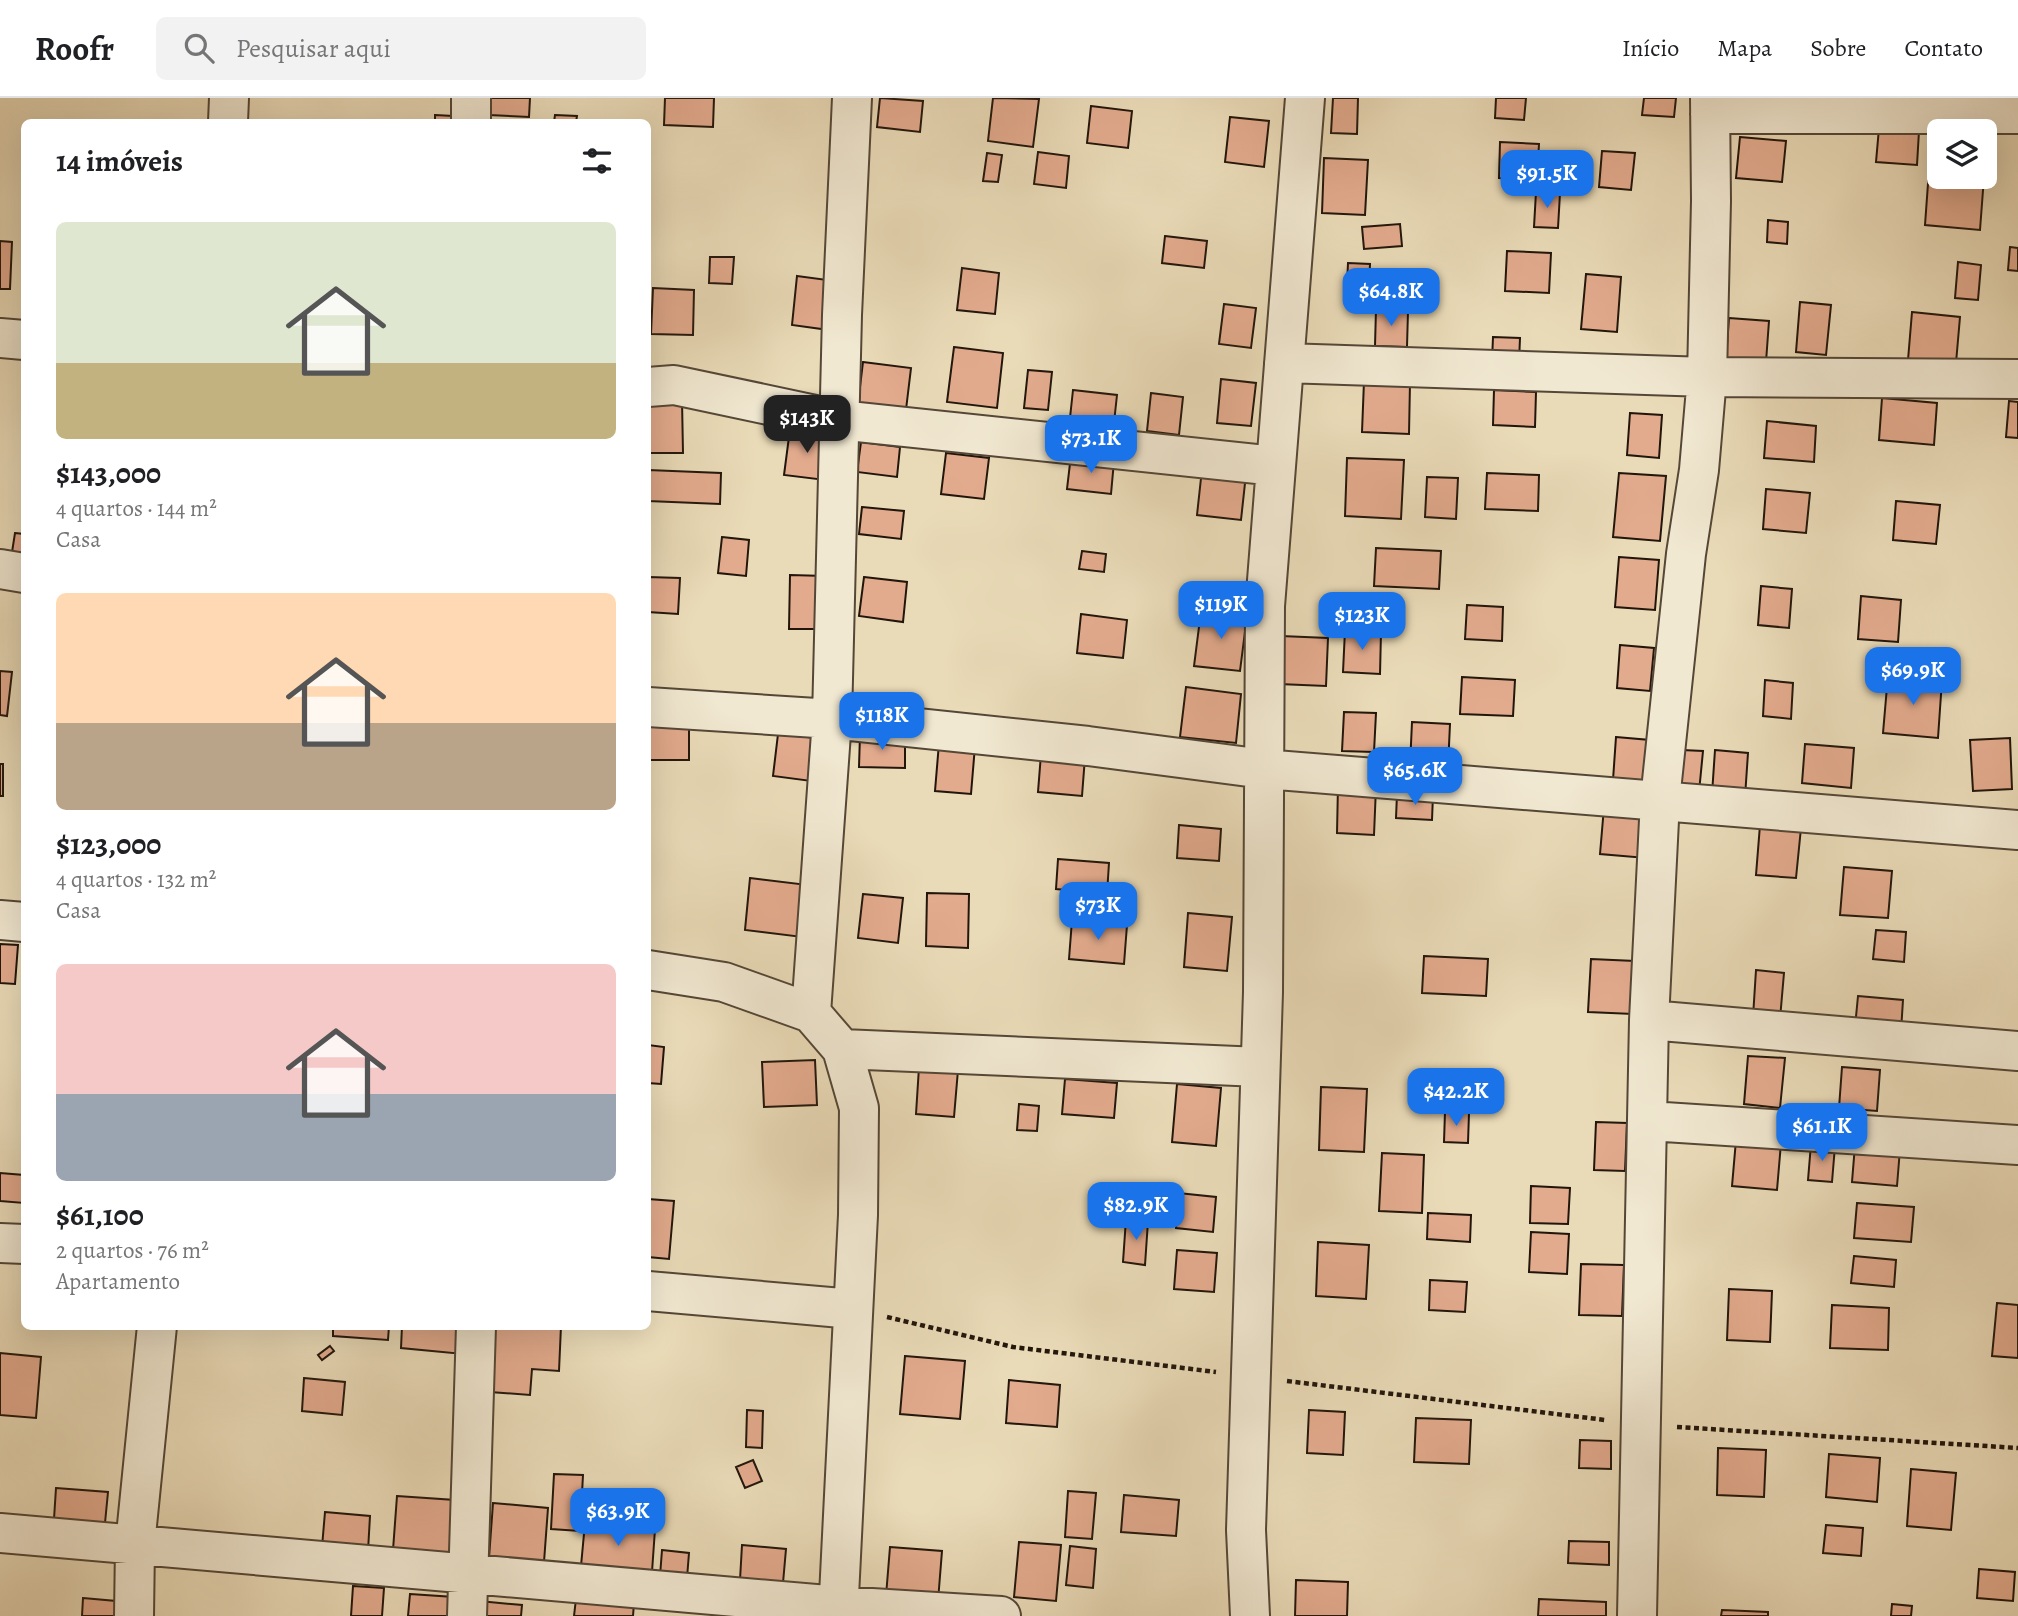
<!DOCTYPE html>
<html lang="pt">
<head>
<meta charset="utf-8">
<style>
  :root { --surface:#fff; --page:#f2f2f2; --text:#202124; --muted:#757577; --line:#e0e0e0; --accent:#1a73e8 }
  body { margin:0; font-family:Alegreya,serif; background:var(--page); color:var(--text); height:100vh; display:flex; flex-direction:column; font-size:26px; white-space:nowrap }
  * { box-sizing:border-box; margin:0 }
  p { font-size:23px; color:var(--muted) }
  .icon { flex:none; width:38px; height:38px; fill:none; stroke:currentColor; stroke-width:2; stroke-linecap:round; stroke-linejoin:round }
  .map { position:relative; flex:1; overflow:hidden }
  .side { position:absolute; left:21px; top:21px; width:630px; height:1211px; display:flex; flex-direction:column; background:var(--surface); border-radius:10px; box-shadow:0 7px 28px #0002 }
  .side>* { flex:none }
  .buttons { position:absolute; left:1927px; top:21px; display:grid; gap:14px }
  .buttons a { display:grid; place-items:center; width:70px; height:70px; border-radius:10px; background:var(--surface); box-shadow:0 7px 28px #0002; font-size:35px }
  .price { position:absolute; translate:-50% -60px; padding:0 16px; border-radius:14px; background:var(--accent); color:#fff; font-size:23px; line-height:46px; filter:drop-shadow(0 2px 4px #0008) }
  .price::after { content:''; position:absolute; left:50%; top:42px; width:21px; height:16px; margin-left:-10px; background:inherit; clip-path:polygon(0 0,100% 0,50% 100%) }
  .price.selected { background:#222; color:#fff }
  ul { padding:0; list-style:none }
  li { display:grid; align-content:center; gap:14px; height:371px; padding:0 35px }
  li span { display:grid; place-items:center; height:217px; border-radius:10px; color:#555 }
  li>.icon { margin-inline-start:auto }
  span .icon { width:126px; height:126px; fill:#fffc; stroke-width:1 }
  li b { font-size:30px }
  h2 { display:flex; justify-content:space-between; align-items:center; height:84px; padding:0 35px; font-size:30px }
  header { display:flex; align-items:center; gap:42px; box-sizing:border-box; height:98px; padding:0 35px; background:var(--surface); border-bottom:2px solid var(--line) }
  header strong { font-size:33px }
  nav { display:flex; gap:38px; margin-inline-start:auto; font-size:24px }
  .search { width:490px; height:63px; background:var(--page); display:flex; align-items:center; gap:18px; box-sizing:border-box; padding:0 24px; border-radius:10px; color:var(--muted); font-size:26px }
  .map>svg:first-child { display:block }
</style>
</head>
<body>
<header>
<strong>Roofr</strong>
<div class="search"><svg class="icon" aria-label="search" viewBox="0 0 24 24"><circle cx="10" cy="10" r="6"/><path d="M15 15l6 6"/></svg>Pesquisar aqui</div>
<nav><a>Início</a><a>Mapa</a><a>Sobre</a><a>Contato</a></nav>
</header>
<div class="map">
<svg width="2018" height="1518" viewBox="0 0 2018 1518">
  <rect width="100%" height="100%" fill="#eadbb8"/>
  <filter id="stains"><feTurbulence type="fractalNoise" baseFrequency=".00286" numOctaves="4"/><feColorMatrix values="0 0 0 0 .2 0 0 0 0 .09 0 0 0 0 .02 0 0 0 .5 -.17"/></filter>
  <radialGradient id="worn" r=".72"><stop offset=".6" stop-color="#630" stop-opacity="0"/><stop offset="1" stop-color="#630" stop-opacity=".3"/></radialGradient>
  <path fill="#e3ab8e" stroke="#22160c" stroke-width="2" d="M489 0H530L529 19 489 17Z
    M665 0H714L713 29 664 27Z
    M880 0 923 3 920 34 877 29Z
    M993 0 1039 1 1033 49 988 43Z
    M1333 0H1358L1357 36 1331 35Z
    M1496 0H1526L1524 22 1495 20Z
    M1644 0H1676L1674 19 1642 17Z
    M1091 8 1132 13 1128 50 1087 45Z
    M435 17 453 18V24H435Z
    M555 17 577 18 576 24H554Z
    M1230 19 1269 23 1264 69 1225 64Z
    M1879 30 1919 33 1917 67 1876 64Z
    M1740 39 1786 43 1782 84 1736 80Z
    M1500 44 1539 46 1537 82 1499 80Z
    M1602 53 1635 55 1631 92 1599 89Z
    M1038 54 1069 58 1066 90 1034 86Z
    M987 55 1002 57 998 84 983 83Z
    M1930 58 1939 59V79H1984L1980 132 1925 127Z
    M1324 60 1368 62 1365 117 1322 115Z
    M1536 94 1560 95 1558 130 1534 129Z
    M1768 122 1788 124 1787 146 1767 144Z
    M1400 126 1402 148 1364 151 1362 129Z
    M1165 138 1207 143 1204 170 1162 165Z
    M0 143 12 144 10 191H0Z
    M2010 149 2018 150V173L2008 172Z
    M1507 153 1551 155 1549 195 1505 193Z
    M710 159H734L732 186 709 185Z
    M1958 164 1981 167 1978 202 1955 200Z
    M1348 165 1370 166 1369 188 1347 187Z
    M962 170 999 175 995 216 957 212Z
    M1586 176 1621 179 1617 234 1581 231Z
    M797 178 835 183 829 232 792 227Z
    M653 190 694 192 693 237 651 236Z
    M1800 204 1831 207 1826 257 1796 254Z
    M1224 206 1256 210 1251 250 1219 246Z
    M1376 211 1408 213 1407 249 1375 248Z
    M1912 214 1960 219 1956 265 1908 262Z
    M1729 220 1769 223 1766 264 1726 261Z
    M1493 239 1520 240 1519 264 1492 263Z
    M954 249 1003 255 997 310 947 304Z
    M863 264 911 270 905 320 857 314Z
    M1028 272 1052 274 1048 312 1024 310Z
    M1221 281 1256 285 1251 328 1217 325Z
    M1364 283 1410 285 1409 336 1362 334Z
    M1073 292 1117 297 1113 334 1069 329Z
    M1494 292 1536 294 1535 329 1493 327Z
    M1151 295 1183 299 1179 337 1147 333Z
    M1882 300 1937 305 1934 347 1879 342Z
    M648 302H682L683 355H648Z
    M2009 303 2018 304V340L2006 339Z
    M1630 315 1662 317 1659 360 1627 357Z
    M1767 323 1816 328 1814 364 1764 360Z
    M790 331 830 336 825 382 784 377Z
    M861 344 900 349 897 379 857 374Z
    M946 355 989 360 984 401 941 396Z
    M1071 357 1114 363 1111 396 1067 391Z
    M1347 360 1404 362 1401 421 1345 418Z
    M1202 371 1246 376 1241 422 1197 417Z
    M648 372 721 375 720 406 648 403Z
    M1487 375 1539 377 1538 413 1485 411Z
    M1619 375 1666 378 1660 443 1613 439Z
    M1427 379 1458 380 1456 421 1425 419Z
    M1766 391 1810 395 1806 435 1763 431Z
    M1896 403 1940 407 1936 446 1893 442Z
    M862 409 904 413 901 441 859 436Z
    M15 435 24 436V469L10 467Z
    M722 439 749 442 746 478 718 475Z
    M1376 450 1441 453 1439 491 1374 488Z
    M1082 453 1106 456 1104 474 1079 471Z
    M1619 459 1659 462 1655 512 1615 509Z
    M790 477 825 478 824 531H789Z
    M648 479 680 480 678 516 648 514Z
    M864 479 907 484 903 524 859 518Z
    M1761 488 1792 491 1789 530 1758 527Z
    M1861 498 1901 502 1898 544 1858 541Z
    M1467 507 1503 509 1502 543 1465 541Z
    M1201 513 1247 518 1240 573 1194 568Z
    M1081 516 1127 522 1123 560 1077 555Z
    M1345 532 1381 534 1380 576 1343 574Z
    M1281 538 1328 540 1326 588 1279 586Z
    M1620 547 1654 550 1650 593 1617 590Z
    M0 573 12 574 7 618 0 617Z
    M1888 577 1942 582 1938 640 1883 635Z
    M1462 579 1515 582 1513 618 1460 616Z
    M1765 582 1793 585 1791 621 1763 618Z
    M1186 589 1241 596 1236 645 1180 639Z
    M1344 614 1376 615 1374 654 1342 653Z
    M648 619 689 620V662H648Z
    M1412 624 1450 626 1448 669 1410 668Z
    M778 636 816 640 811 683 773 678Z
    M860 637 905 638V670L859 669Z
    M1616 639 1650 642 1647 685 1613 682Z
    M2010 640 2012 691 1973 693 1970 642Z
    M939 645 975 648 971 696 935 693Z
    M1805 646 1854 650 1851 690 1802 685Z
    M1682 652 1703 653 1699 694 1679 693Z
    M1715 652 1748 655 1745 699 1712 696Z
    M1041 656 1085 659 1082 698 1038 694Z
    M0 666H3V698H0Z
    M1338 687 1376 689 1374 737 1337 735Z
    M1397 696 1433 697 1432 722 1396 720Z
    M1604 709 1649 713 1646 760 1600 756Z
    M1179 727 1221 731 1219 763 1177 760Z
    M1760 727 1801 730 1796 780 1756 777Z
    M1058 761 1109 765 1107 796 1056 791Z
    M1844 769 1892 773 1888 820 1840 817Z
    M750 780 808 787 802 839 745 832Z
    M927 795 969 796 968 850 926 848Z
    M863 796 903 800 898 845 858 840Z
    M1188 815 1232 819 1227 873 1184 869Z
    M1072 822 1127 827 1124 866 1069 861Z
    M1876 832 1906 834 1904 864 1873 861Z
    M0 846 18 847 15 886 0 885Z
    M1424 858 1488 861 1486 898 1422 895Z
    M1591 861 1635 863 1633 916 1588 914Z
    M1756 872 1784 875 1780 921 1753 919Z
    M1858 898 1903 902 1901 933 1855 929Z
    M648 947 664 949 661 986 648 985Z
    M1748 958 1785 960 1780 1010 1744 1006Z
    M815 962 817 1007 764 1009 762 964Z
    M919 969 958 972 954 1019 916 1016Z
    M1842 969 1880 972 1877 1013 1839 1010Z
    M1065 981 1117 985 1114 1020 1062 1016Z
    M1177 986 1221 990 1216 1048 1172 1044Z
    M1321 989 1367 991 1364 1054 1319 1052Z
    M1019 1006 1039 1008 1037 1033 1017 1032Z
    M1445 1014 1469 1015 1468 1045 1444 1044Z
    M1596 1024 1627 1025 1625 1073 1594 1072Z
    M1736 1042 1781 1045 1777 1092 1732 1088Z
    M1811 1046 1835 1048 1832 1084 1808 1082Z
    M1855 1047 1900 1051 1897 1088 1852 1084Z
    M1382 1055 1424 1057 1422 1115 1379 1113Z
    M0 1075 24 1077V1105L0 1103Z
    M1531 1088 1570 1090 1568 1126 1530 1125Z
    M1178 1095 1216 1099 1213 1134 1176 1130Z
    M648 1101 674 1103 669 1161 648 1159Z
    M1857 1105 1914 1109 1911 1144 1854 1140Z
    M1428 1115 1471 1117 1470 1144 1427 1141Z
    M1126 1121 1148 1123 1145 1167 1123 1164Z
    M1531 1134 1569 1136 1567 1176 1529 1174Z
    M1318 1144 1369 1147 1366 1201 1316 1198Z
    M1177 1152 1217 1155 1214 1194 1174 1191Z
    M1854 1158 1896 1162 1894 1189 1851 1185Z
    M1581 1166 1624 1167 1622 1218 1579 1217Z
    M1430 1182 1467 1184 1465 1214 1429 1212Z
    M1729 1191 1772 1193 1770 1244 1727 1242Z
    M1997 1205 2018 1207V1260L1992 1258Z
    M1832 1207 1889 1210 1888 1252 1830 1250Z
    M333 1228H389L388 1242 333 1238Z
    M402 1228H465L463 1256 401 1250Z
    M494 1228H561L559 1273 532 1271 530 1297 490 1294Z
    M330 1248 334 1253 322 1262 318 1257Z
    M0 1255 41 1259 36 1320 0 1317Z
    M905 1258 965 1263 960 1321 900 1316Z
    M304 1280 345 1284 342 1317 302 1313Z
    M1009 1282 1060 1287 1057 1329 1006 1325Z
    M747 1312 763 1313 762 1350 746 1349Z
    M1309 1312 1345 1314 1343 1357 1307 1355Z
    M1416 1320 1471 1322 1469 1366 1414 1364Z
    M1580 1342 1611 1343V1371L1579 1370Z
    M1718 1350 1766 1352 1764 1399 1717 1397Z
    M1829 1356 1880 1360 1877 1404 1826 1399Z
    M753 1362 762 1383 745 1390 736 1369Z
    M1911 1371 1956 1375 1951 1432 1907 1428Z
    M554 1376 583 1377 580 1433 551 1431Z
    M56 1390 108 1394 105 1425 54 1421Z
    M1068 1393 1096 1395 1092 1441 1065 1439Z
    M1124 1397 1179 1402 1176 1438 1121 1434Z
    M397 1398 455 1402 451 1457 393 1452Z
    M493 1405 548 1410 544 1464 489 1460Z
    M325 1414 370 1418 368 1453 322 1449Z
    M585 1425 655 1431 652 1474 581 1468Z
    M1826 1427 1863 1430 1861 1458 1823 1455Z
    M1569 1443 1609 1444V1467L1568 1465Z
    M1019 1444 1061 1447 1056 1503 1014 1499Z
    M742 1447 786 1451 783 1485 740 1482Z
    M1070 1448 1096 1451 1093 1490 1066 1487Z
    M890 1449 942 1453 938 1503 886 1498Z
    M662 1452 689 1455 687 1480 660 1478Z
    M1979 1471 2015 1474 2013 1503 1977 1500Z
    M1296 1482 1348 1484 1347 1518H1295Z
    M353 1488 384 1490 382 1518H351Z
    M410 1496 454 1499 453 1518H408Z
    M83 1500 116 1503 115 1518H82Z
    M576 1501 634 1505 633 1518H574Z
    M1539 1501 1606 1504V1518H1538Z
    M479 1503 522 1507 521 1518H478Z
    M1892 1506 1912 1508 1911 1518H1891Z
    M1722 1512 1768 1514V1518H1721Z"/>
  <g fill="none" stroke-linecap="round" stroke-linejoin="round">
    <defs>
      <path id="minor" d="M471 0V24
        M1710 16H2018
        M228 24 229 0
        M0 240 24 242
        M1284 265 1707 279 2018 281
        M648 289 674 287 839 322 1276 368
        M0 471 24 475
        M648 609 832 621 1088 648 1264 671 2018 732
        M0 822 24 824
        M648 872 724 884 811 915 842 951 859 1010 858 1117 838 1518
        M811 915 832 621 842 217 852 0
        M1649 922 2018 953
        M842 951 1260 969
        M1649 1023 2018 1047
        M0 1145 24 1146
        M648 1193 853 1211
        M0 1435 839 1508 1001 1518
        M134 1518 135 1447 157 1228
        M467 1518 476 1228
        M1250 1518 1246 1432 1263 894 1265 508 1305 0
        M1637 1518 1649 922 1660 702 1686 456 1699 372 1707 279 1711 103 1710 0"/>
    </defs>
    <use href="#minor" stroke="#544737" stroke-width="42"/>
    <path stroke="#22160c" stroke-width="4.5" stroke-dasharray="5 3.5" stroke-linecap="butt" d="M887 1219 1013 1249 1216 1274
      M1287 1283 1605 1322
      M1677 1329 2018 1350"/>
    <use href="#minor" stroke="#f1e8d1" stroke-width="38"/>
  </g>
  <rect width="100%" height="100%" filter="url(#stains)"/>
  <rect width="100%" height="100%" fill="url(#worn)"/>
</svg>
<div class="buttons">
<a><svg class="icon" aria-label="layers" viewBox="0 0 24 24"><path d="M12 4l9 5-9 5-9-5zM3 14l9 5 9-5"/></svg></a>
</div>
<b class="price" style="left:1547px;top:112px">$91.5K</b>
<b class="price" style="left:1391px;top:230px">$64.8K</b>
<b class="price selected" style="left:807px;top:357px">$143K</b>
<b class="price" style="left:1091px;top:377px">$73.1K</b>
<b class="price" style="left:1221px;top:543px">$119K</b>
<b class="price" style="left:1362px;top:554px">$123K</b>
<b class="price" style="left:1913px;top:609px">$69.9K</b>
<b class="price" style="left:882px;top:654px">$118K</b>
<b class="price" style="left:1415px;top:709px">$65.6K</b>
<b class="price" style="left:1098px;top:844px">$73K</b>
<b class="price" style="left:1456px;top:1030px">$42.2K</b>
<b class="price" style="left:1822px;top:1065px">$61.1K</b>
<b class="price" style="left:1136px;top:1144px">$82.9K</b>
<b class="price" style="left:618px;top:1450px">$63.9K</b>
<section class="side">
<h2>14 imóveis<svg class="icon" aria-label="filters" viewBox="0 0 24 24"><path d="M4 7h16M4 17h16"/><circle cx="9" cy="7" r="2"/><circle cx="15" cy="17" r="2"/></svg></h2>
<ul>
<li><span style="background:linear-gradient(#dfe7d0 65%,#c2b280 0)"><svg class="icon" aria-label="home" viewBox="0 0 24 24"><path d="M3 11l9-7 9 7M6 9v11h12V9"/></svg></span><div><b>$143,000</b><p>4 quartos · 144 m²</p><p>Casa</p></div></li>
<li><span style="background:linear-gradient(#ffd9b3 60%,#b9a48a 0)"><svg class="icon" aria-label="home" viewBox="0 0 24 24"><path d="M3 11l9-7 9 7M6 9v11h12V9"/></svg></span><div><b>$123,000</b><p>4 quartos · 132 m²</p><p>Casa</p></div></li>
<li><span style="background:linear-gradient(#f6c9c9 60%,#9aa5b1 0)"><svg class="icon" aria-label="home" viewBox="0 0 24 24"><path d="M3 11l9-7 9 7M6 9v11h12V9"/></svg></span><div><b>$61,100</b><p>2 quartos · 76 m²</p><p>Apartamento</p></div></li>
</ul>
</section>
</div>
</body>
</html>
